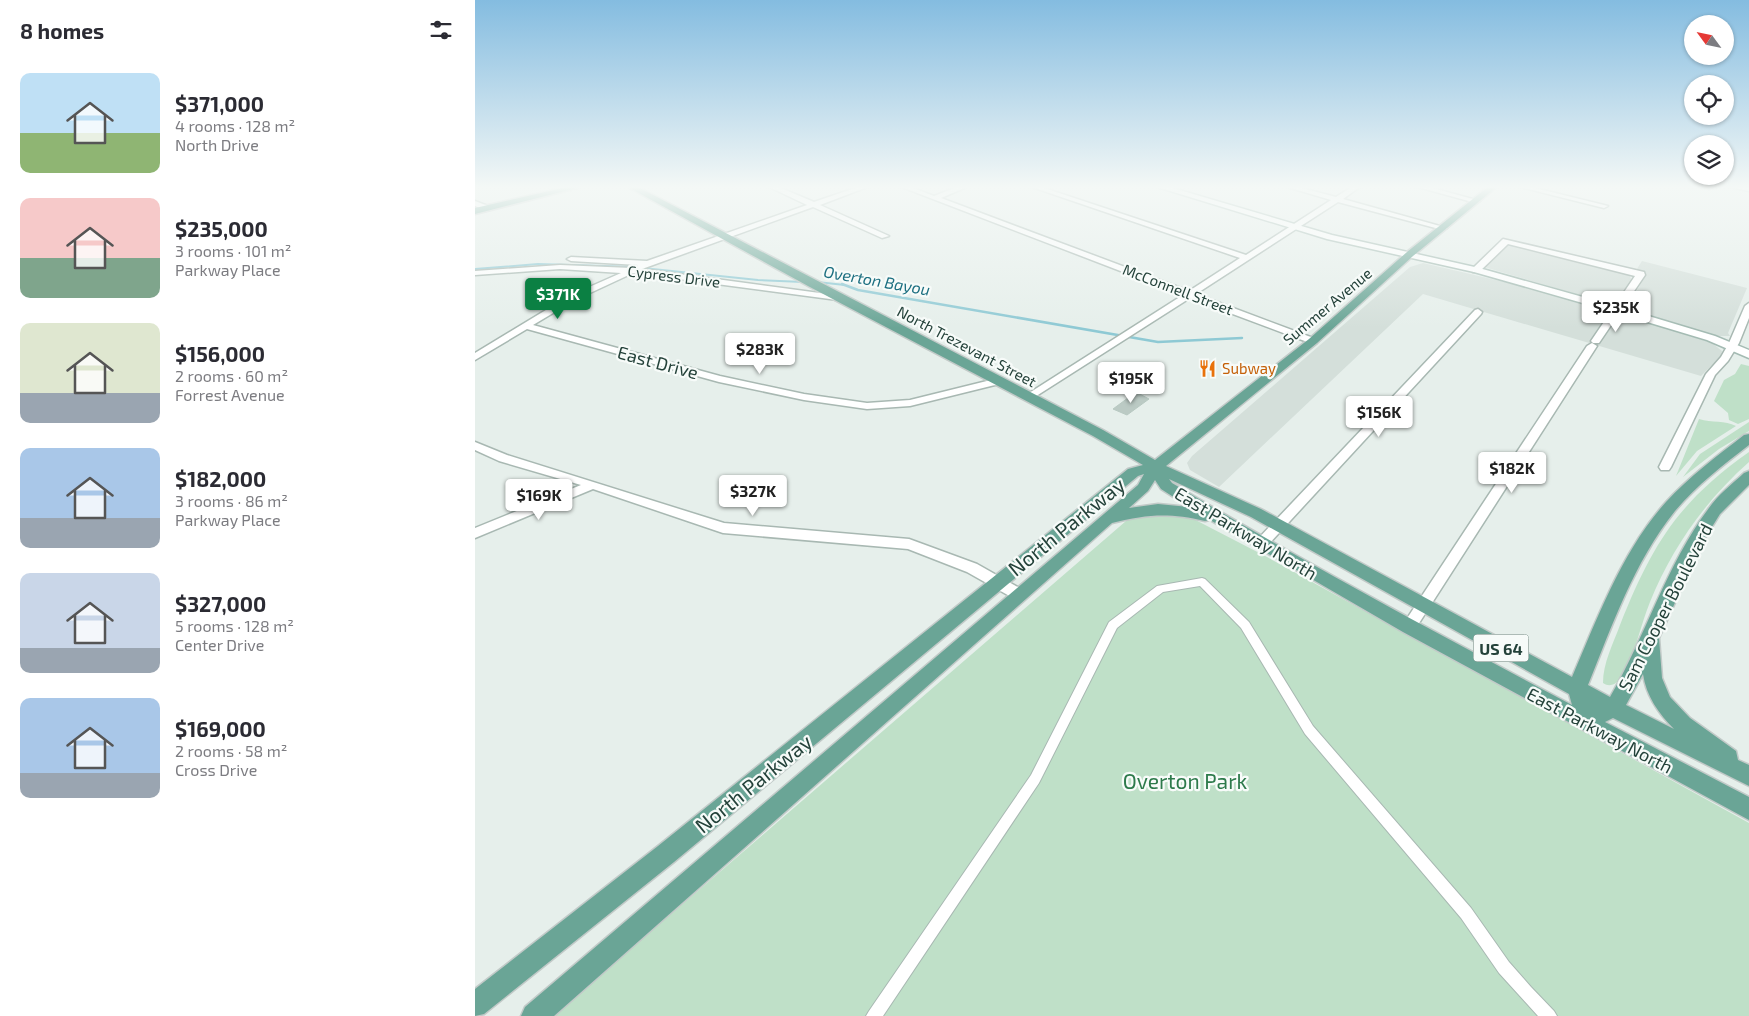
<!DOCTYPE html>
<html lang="en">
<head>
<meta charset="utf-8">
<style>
  :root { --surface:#fff; --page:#f2f2f3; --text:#2b2b33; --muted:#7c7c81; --accent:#0b8043 }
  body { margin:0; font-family:"Exo 2",sans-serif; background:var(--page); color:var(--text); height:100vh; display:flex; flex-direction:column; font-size:19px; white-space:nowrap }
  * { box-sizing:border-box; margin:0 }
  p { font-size:16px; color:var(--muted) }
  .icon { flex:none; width:28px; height:28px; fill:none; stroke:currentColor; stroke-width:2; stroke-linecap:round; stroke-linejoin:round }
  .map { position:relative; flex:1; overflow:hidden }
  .panel { display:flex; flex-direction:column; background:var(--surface); width:475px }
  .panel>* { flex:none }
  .needle { width:32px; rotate:303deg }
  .buttons { position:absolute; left:1209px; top:15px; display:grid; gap:10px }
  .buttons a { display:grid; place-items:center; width:50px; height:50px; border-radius:50%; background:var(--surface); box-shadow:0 1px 4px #0004; font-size:25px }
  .price { position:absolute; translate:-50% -42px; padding:0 11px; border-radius:5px; background:#fff; color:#222; font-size:16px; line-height:32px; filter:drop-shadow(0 1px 2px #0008) }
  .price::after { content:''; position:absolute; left:50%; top:30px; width:15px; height:11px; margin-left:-8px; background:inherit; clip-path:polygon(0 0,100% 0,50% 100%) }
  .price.current { background:var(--accent); color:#fff }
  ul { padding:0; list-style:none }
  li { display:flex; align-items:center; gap:15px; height:125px; padding:0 20px }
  li span { display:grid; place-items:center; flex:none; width:140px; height:100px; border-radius:10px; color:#555 }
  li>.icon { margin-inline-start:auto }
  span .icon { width:60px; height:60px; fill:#fffc; stroke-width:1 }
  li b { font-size:21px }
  h2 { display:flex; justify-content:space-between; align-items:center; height:60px; padding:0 20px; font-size:21px }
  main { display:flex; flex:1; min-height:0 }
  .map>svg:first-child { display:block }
</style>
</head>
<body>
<main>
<section class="panel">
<h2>8 homes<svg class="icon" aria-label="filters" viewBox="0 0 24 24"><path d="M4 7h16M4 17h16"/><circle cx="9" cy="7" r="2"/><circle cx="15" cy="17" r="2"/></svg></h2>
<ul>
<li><span style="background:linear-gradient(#bfe0f5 60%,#8fb573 0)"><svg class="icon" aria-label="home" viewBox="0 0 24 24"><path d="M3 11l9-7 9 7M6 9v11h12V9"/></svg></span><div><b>$371,000</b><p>4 rooms · 128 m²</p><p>North Drive</p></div></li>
<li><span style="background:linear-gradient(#f6c9c9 60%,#7fa58c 0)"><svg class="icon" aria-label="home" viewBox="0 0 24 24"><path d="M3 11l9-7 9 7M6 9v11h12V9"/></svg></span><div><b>$235,000</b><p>3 rooms · 101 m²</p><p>Parkway Place</p></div></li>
<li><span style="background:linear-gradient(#dfe7d0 70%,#9aa5b1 0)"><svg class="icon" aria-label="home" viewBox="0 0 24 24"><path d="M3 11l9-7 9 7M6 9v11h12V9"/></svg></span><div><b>$156,000</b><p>2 rooms · 60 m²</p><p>Forrest Avenue</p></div></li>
<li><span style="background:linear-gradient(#a9c7e8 70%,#9aa5b1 0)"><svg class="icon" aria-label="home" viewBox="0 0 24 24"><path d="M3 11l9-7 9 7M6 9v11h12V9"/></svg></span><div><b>$182,000</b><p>3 rooms · 86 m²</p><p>Parkway Place</p></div></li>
<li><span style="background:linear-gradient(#c9d6e8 75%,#9aa5b1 0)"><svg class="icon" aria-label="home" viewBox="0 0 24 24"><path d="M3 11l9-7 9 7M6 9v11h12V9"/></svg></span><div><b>$327,000</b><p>5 rooms · 128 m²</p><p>Center Drive</p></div></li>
<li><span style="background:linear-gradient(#a9c7e8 75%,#9aa5b1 0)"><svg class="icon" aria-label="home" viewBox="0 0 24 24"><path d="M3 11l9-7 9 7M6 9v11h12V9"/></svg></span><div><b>$169,000</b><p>2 rooms · 58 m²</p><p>Cross Drive</p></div></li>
</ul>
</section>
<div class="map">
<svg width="1274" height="1016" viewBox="0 0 1274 1016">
  <rect width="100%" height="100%" fill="#e6efeb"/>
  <path fill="#d4dfda" d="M1037 244 1148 273 1154 275 1157 280 1142 304 1139 305 1009 267 1032 246Z
    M1167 261 1272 288 1253 333 1255 336H1243L1153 310 1152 307 1171 275 1160 272Z
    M948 263 1060 289 1129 309 1237 343 1247 351 1246 356 1226 376 948 294 744 487 715 470 712 463 717 456 935 267Z"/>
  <path fill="#bfe0c8" d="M1266 364 1274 366V419L1263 424 1254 420 1253 413 1239 401 1249 380 1260 374Z
    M1224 419C1237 423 1250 420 1261 426L1222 451 1201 476Z
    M1274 422V431L1244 449 1208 477 1225 454Z
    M1274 452V462C1230 501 1197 548 1175 602 1166 624 1161 649 1151 671 1146 679 1138 690 1128 683 1128 663 1138 644 1145 625 1177 545 1202 503 1274 452Z
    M707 513 792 557 1274 823V1016H78L651 521 661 515Z"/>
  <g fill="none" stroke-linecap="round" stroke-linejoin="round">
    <path stroke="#8ec9d4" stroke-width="2" d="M168 268 283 280 328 282
      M0 269 63 264 162 267
      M342 282 370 285"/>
    <path stroke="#8ec9d4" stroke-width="2.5" d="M367 284 383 290 683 342 767 338"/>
  </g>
  <path fill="#bbcac4" stroke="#b8c9c2" d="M661 392 674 399 652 415 638 409Z"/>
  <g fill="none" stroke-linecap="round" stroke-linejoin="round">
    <defs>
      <path id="pedestrian" d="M727 578 730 579 774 622 838 726 996 908 1034 962 1056 987 1079 1011 1082 1016H1063L1024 973 986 918 830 734 766 628 725 586 688 592 642 628 564 783 408 1016H391L394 1011 556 775 634 622 682 586Z"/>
      <path id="minor" d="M292 186H301L339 202 386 186H395L345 205 414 236 407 238 338 207 167 269 367 296 371 299 370 301 158 273 100 300 58 325 245 376 329 394 392 403 435 400 524 378 529 381 528 383 435 406 392 409 329 400 244 382 52 329 0 360V353L94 296 146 273 85 269 0 275V271L85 265 156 268 163 265 96 261 92 259 96 257 172 261 332 205Z
        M424 186H433L459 196 485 186H494L466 198 714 291 765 258 554 186H563L771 255 856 200 809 186H819L861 197 878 186H886L868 199 972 228 968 230 863 202 721 294 841 339V343H835L715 298 555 400 550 397 551 395 708 295Z
        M939 186H950L1005 201 1001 203Z
        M1041 186H1052L1133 206 1129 208Z
        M1254 186 1274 187V191L1255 187Z
        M0 201 13 206 14 208 10 210 0 206Z
        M1028 239 1169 272 1170 275 1124 343H1118L1116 341 1160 276 1033 244 1004 272H998V268Z
        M1274 303V318L1264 343 1253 361 1240 375 1196 467 1194 470H1186L1184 467 1231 374 1246 357 1254 343 1270 306Z
        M1003 309 1007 312 1006 314 791 547H781L779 544 781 541 1000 310Z
        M1117 343 1122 346 939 631 934 633 929 631 927 627 929 623 1112 346Z
        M0 442 32 455 249 523 434 539 502 564 548 590 550 594 548 598 543 599 538 598 492 572 433 549 248 533 118 489 0 538V528L106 485 24 461 0 450Z"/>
      <path id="secondary" d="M679 186H691L857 235 1004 268 1147 308 1240 336 1274 350V358L1232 340 1139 312 999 272 852 239Z"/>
      <path id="primary" d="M96 186H110L0 214V208Z
        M151 186H161L628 430 680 460 834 339 932 252 1014 186H1023L938 256 842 343 691 466 786 509 1097 677C1123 617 1147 551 1191 502 1214 477 1242 456 1269 435L1274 434V445C1248 465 1221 486 1200 511 1159 562 1137 626 1113 685L1135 697C1171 636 1191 565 1234 508 1243 495 1257 484 1269 473L1274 471V485L1245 514 1227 543 1184 638 1187 678 1195 697 1215 718 1261 751 1263 760 1274 765V786L1138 718 1130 722 1274 797V820L928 632 735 520 730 521C695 513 673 514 637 523L79 1016H46L50 1007 663 485 669 474 663 476 199 862 9 1014 0 1016V989L183 846 653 469 668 465 618 436 333 286ZM694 479 776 517 1094 694 1097 705C962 633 828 562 697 483ZM680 480 686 489 714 507 683 504 654 508 673 491ZM1168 674C1171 696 1184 714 1199 729L1151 705Z"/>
    </defs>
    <use href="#pedestrian" stroke="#a8b8b2" stroke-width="2"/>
    <use href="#minor" stroke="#a8b8b2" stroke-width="3"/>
    <use href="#secondary" stroke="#a4bbb3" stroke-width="3"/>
    <use href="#primary" stroke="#c2cac8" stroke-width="3"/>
    <use href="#pedestrian" fill="#fff" fill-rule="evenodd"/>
    <use href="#minor" fill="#fff" fill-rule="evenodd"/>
    <use href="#secondary" fill="#fff" fill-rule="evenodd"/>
    <use href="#primary" fill="#6aa596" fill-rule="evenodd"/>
  </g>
  <linearGradient id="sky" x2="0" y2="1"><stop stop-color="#84bce0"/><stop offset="0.57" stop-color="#f4f8f6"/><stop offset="1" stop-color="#f4f8f6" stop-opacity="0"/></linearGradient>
  <rect width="1274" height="328" fill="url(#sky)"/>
  <defs>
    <symbol id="restaurant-bare" viewBox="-9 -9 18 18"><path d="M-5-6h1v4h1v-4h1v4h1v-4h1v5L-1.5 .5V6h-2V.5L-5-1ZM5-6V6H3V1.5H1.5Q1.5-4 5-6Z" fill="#e8710a" stroke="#f7fbf9" stroke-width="2.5" paint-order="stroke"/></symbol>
  </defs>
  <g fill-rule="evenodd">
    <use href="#restaurant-bare" x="720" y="356" width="25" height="25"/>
  </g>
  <g text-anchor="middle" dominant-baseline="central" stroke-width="4.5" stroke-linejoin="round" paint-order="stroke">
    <g font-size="15" fill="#24423a" stroke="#f7fbf9">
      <text transform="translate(199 276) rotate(7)">Cypress Drive</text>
      <text transform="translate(703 289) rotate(21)">McConnell Street</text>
      <text transform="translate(852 306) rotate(-40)">Summer Avenue</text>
      <text transform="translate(492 346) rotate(28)">North Trezevant Street</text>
    </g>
    <g font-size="15" fill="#c56008" stroke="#f7fbf9" text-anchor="start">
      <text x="747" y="368">Subway</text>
    </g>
    <g font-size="16" font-style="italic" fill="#1c6f80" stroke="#f7fbf9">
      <text transform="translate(402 280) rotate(10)">Overton Bayou</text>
    </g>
    <rect fill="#f7fbf9" stroke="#637a73" stroke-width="1" x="998.5" y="634.5" width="55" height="27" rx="4"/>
    <g font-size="16" font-weight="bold" fill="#24423a">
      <text x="1026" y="648">US 64</text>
    </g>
    <g font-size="18" fill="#24423a" stroke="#f7fbf9">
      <text transform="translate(183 362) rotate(15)">East Drive</text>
      <text transform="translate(771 533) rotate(31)">East Parkway North</text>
      <text transform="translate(1190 607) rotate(-63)">Sam Cooper Boulevard</text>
      <text transform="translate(1125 730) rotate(28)">East Parkway North</text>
    </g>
    <g font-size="21" fill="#24423a" stroke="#f7fbf9">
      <text transform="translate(591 526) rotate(-39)">North Parkway</text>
      <text transform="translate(278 783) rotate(-39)">North Parkway</text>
    </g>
    <g font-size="21" fill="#2d7a4b" stroke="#f7fbf9">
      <text x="710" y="780">Overton Park</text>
    </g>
  </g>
</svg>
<div class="buttons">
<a><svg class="needle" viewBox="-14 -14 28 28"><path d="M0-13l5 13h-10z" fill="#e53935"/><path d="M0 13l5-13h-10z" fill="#7c7c81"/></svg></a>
<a><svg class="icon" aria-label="locate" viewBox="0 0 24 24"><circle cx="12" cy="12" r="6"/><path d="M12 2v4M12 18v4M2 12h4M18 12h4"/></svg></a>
<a><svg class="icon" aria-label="layers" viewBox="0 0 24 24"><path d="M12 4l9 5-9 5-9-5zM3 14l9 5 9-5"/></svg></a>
</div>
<b class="price current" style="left:83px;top:320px">$371K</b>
<b class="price" style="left:1141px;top:333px">$235K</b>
<b class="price" style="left:285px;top:375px">$283K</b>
<b class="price" style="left:656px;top:404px">$195K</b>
<b class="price" style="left:904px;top:438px">$156K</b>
<b class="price" style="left:1037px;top:494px">$182K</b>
<b class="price" style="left:278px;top:517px">$327K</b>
<b class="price" style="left:64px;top:521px">$169K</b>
</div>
</main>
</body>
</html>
